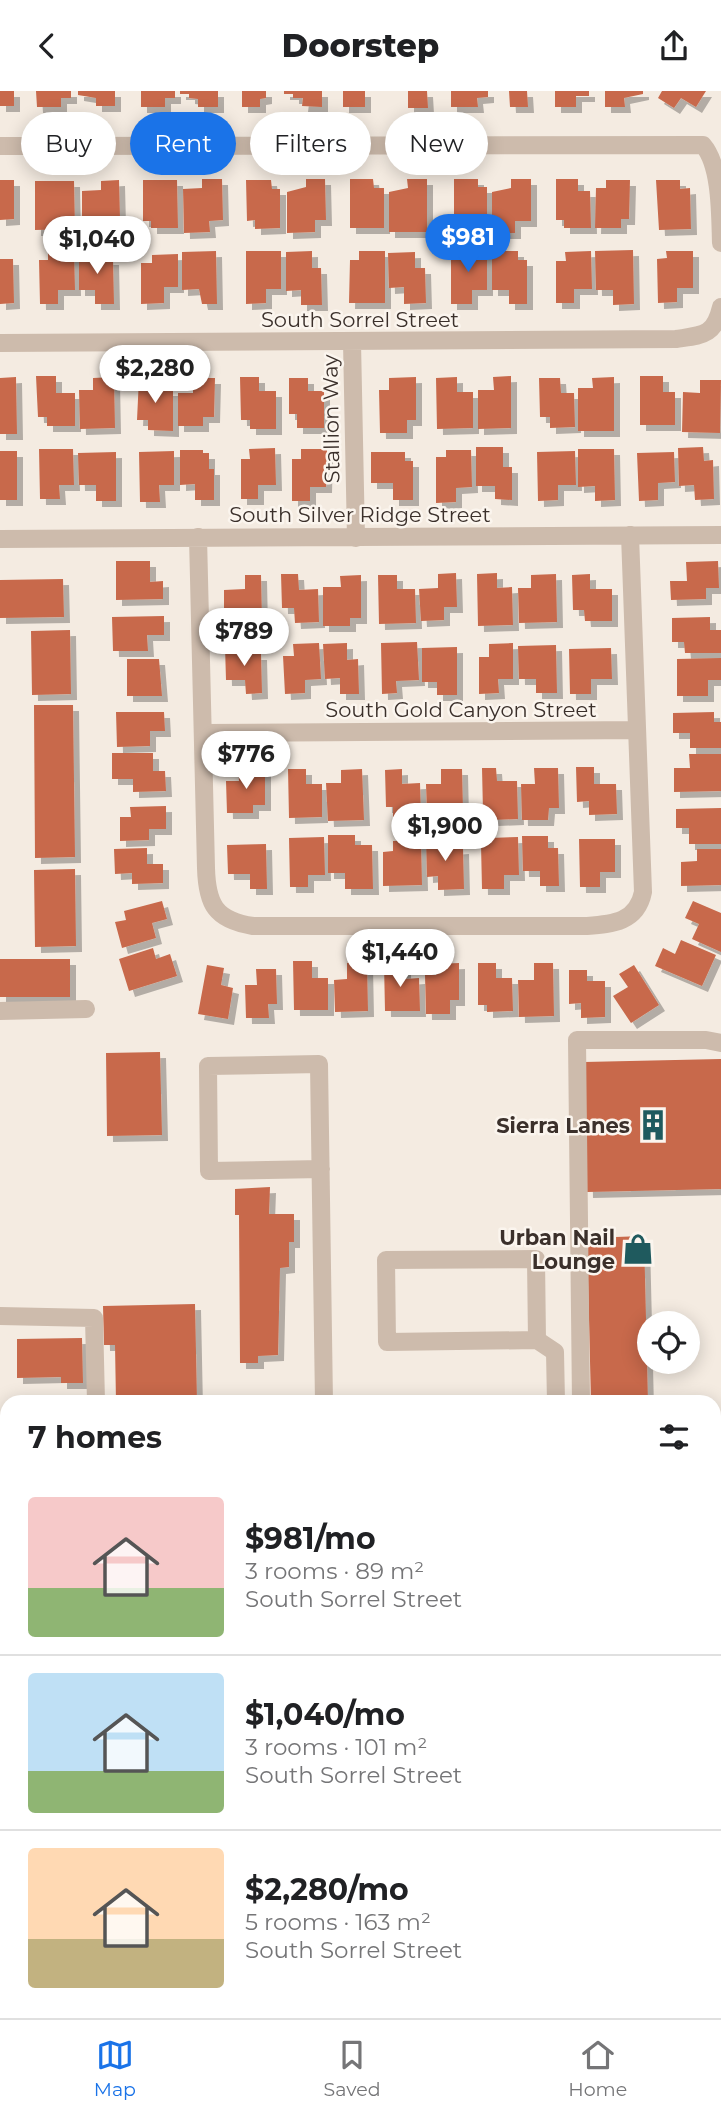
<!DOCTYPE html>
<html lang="en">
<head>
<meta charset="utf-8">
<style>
  :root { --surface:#fff; --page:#f2f2f2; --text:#202124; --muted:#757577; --line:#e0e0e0; --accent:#1a73e8 }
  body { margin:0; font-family:Montserrat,sans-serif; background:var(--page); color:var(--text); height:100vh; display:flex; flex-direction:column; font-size:26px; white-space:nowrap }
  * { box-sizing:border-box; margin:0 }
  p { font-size:23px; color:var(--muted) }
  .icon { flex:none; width:38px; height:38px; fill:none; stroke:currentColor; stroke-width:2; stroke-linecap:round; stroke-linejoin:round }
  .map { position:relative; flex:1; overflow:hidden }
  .details { position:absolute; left:0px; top:1304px; width:721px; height:625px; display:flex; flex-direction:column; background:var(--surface); border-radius:21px 21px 0 0; box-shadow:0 4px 18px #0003 }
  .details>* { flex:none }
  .top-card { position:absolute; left:21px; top:21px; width:679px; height:63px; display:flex; gap:14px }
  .fabs { position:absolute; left:637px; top:1220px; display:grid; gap:14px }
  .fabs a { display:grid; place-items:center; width:63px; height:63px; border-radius:50%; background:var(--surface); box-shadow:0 4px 18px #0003; font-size:35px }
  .price { position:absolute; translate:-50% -60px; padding:0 16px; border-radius:24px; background:#fff; color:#222; font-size:23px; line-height:46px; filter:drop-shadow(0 2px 4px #0008) }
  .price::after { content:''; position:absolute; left:50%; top:42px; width:21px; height:16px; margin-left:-10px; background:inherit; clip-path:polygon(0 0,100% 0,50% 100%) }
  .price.active { background:var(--accent); color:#fff }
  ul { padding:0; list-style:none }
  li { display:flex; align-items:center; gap:21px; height:175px; padding:0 28px }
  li+li { border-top:2px solid var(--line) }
  li span { display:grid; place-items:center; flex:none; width:196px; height:140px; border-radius:7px; color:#555 }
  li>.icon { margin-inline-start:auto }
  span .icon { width:84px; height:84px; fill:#fffc; stroke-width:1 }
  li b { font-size:30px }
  h2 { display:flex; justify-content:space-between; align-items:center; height:84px; padding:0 28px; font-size:30px }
  .tag { padding:0 24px; border-radius:32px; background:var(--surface); box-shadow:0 4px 18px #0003; font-size:24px; line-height:63px }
  .tag.active { background:var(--accent); color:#fff }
  header { display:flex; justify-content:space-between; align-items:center; height:91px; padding:0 28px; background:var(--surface); font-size:32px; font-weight:800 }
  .dock { display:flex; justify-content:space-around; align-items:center; height:98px; border-top:2px solid var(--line); background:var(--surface); font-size:19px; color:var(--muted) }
  .dock a { display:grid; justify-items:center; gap:4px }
  .dock .active { color:var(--accent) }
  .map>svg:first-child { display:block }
</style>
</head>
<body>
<header><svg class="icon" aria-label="back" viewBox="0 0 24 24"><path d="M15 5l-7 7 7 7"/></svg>Doorstep<svg class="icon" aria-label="share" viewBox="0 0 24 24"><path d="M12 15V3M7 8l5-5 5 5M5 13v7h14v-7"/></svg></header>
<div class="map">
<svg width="721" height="1927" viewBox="0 0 721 1927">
  <defs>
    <filter id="shadow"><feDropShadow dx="6" dy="6" stdDeviation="0" flood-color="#0004"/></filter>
  </defs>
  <rect width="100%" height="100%" fill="#f4ebe1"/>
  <path fill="#b8c4a0" d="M714 1470H721V1924L342 1923 714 1922Z"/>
  <path fill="#c8694b" filter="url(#shadow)" d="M0 0H14V15H0Z
    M36 0H71V7H61V16H37Z
    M78 0H115V15H96V7L78 4Z
    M141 0H175V7H165V16H141Z
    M180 0H218V16H198V8L189 7V3H180Z
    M242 0H266V7L260 8V16H242Z
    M284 0H322V16L302 15 303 7H293V3H284Z
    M343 0H365V16H343Z
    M408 0H427L428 17H408Z
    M451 0H488V6L477 7 478 16H451Z
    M509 0H527L528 16H510Z
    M555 0H589V5H576V16H555Z
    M605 0H643V3L624 7 625 16H605Z
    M662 0H706L696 16 681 7 674 17 658 7Z
    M202 88H222L223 129 209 130 210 141 184 142 183 98 202 97Z
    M306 88H325L326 129H315V141L287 142V101L306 96Z
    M350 88H373L374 97H384V137H350Z
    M407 88H427V141H389V101L408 97Z
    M454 88H478V96H487V137H462V128H454Z
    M511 88H531V130H515V142H492V101L511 97Z
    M556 88H578V100H590L591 137H564V129H556Z
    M0 89H14V128L0 129Z
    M119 89 120 128 105 129V140L82 141V100L101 99V90Z
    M143 89H177L178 137H151V130H143Z
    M246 89H271L272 98H280V137L255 138V129L247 130Z
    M606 89H630L629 128H621V137H595L596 97H606Z
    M656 89H680V98L690 97 691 138 659 139Z
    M35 90H74L75 138 35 139Z
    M451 158H487V199H472V213H451Z
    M74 159 75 199H58V213H40L39 169H48V160Z
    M633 159 634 213 613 214V199H596L595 160Z
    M216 160 217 213H202L199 198 182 199V161Z
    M246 160H281V198H266V212L246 213Z
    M312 160V177H321L322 214H301V199L286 200V161Z
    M359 160H385V212H349L350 169H359Z
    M492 160H518V169H527V213H509V199H492Z
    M591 160 592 198H574V212H556V170H566L565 161Z
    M666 160H693V197H677V211L658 212 657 168 667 167Z
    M79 161H104V168H113L114 213H95V199H79Z
    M415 161V177H425L426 212 404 213V196L389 197 388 162Z
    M178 163V196H164V212L141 213V172H152V164Z
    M0 168H13L14 212 0 213Z
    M36 285H56V302H75V335H47V326H38Z
    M511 285V337L478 338V299H494L493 286Z
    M640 285H663V301H675V334H640Z
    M16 286 17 343H0V287Z
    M114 286 115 337 80 338 79 299H93V287Z
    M240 286H259V300H276V338H250V329H241Z
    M416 286V329H407V342H380L379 299H389V287Z
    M457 286V301H473V337L437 338 436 287Z
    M614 286V340H578V297H593L592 287Z
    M139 287H159V299H173V340L148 339V329H137Z
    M193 287H215L214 326H203V335H178V302H193Z
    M289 287H308V300H324V337H297V323H289Z
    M539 287H560L561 302H574L575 336 550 337V326H540Z
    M700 289H721L720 342 682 341 683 301 700 302Z
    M476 356H503V376H512V409L495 408V395H476Z
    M703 356 704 370 713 369 714 408 695 409 694 394 679 395 678 357Z
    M275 357 276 394H258V408H241V368H250L249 358Z
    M39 358H73L74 394H59L60 408H40Z
    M301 358H327L326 396H310V410H292V368H301Z
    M578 358H614L615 409 595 410V395L578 396Z
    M180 359H203V362H209V378H214V409H195V393L180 394Z
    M446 359H471L472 396 456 397V411L436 412V366H446Z
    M0 360H17V409H0Z
    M174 360V394H159L160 411H140L139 361Z
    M575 360 576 394H558V409L538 410 537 361Z
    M116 361V410H96V394H79L78 362Z
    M371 361H405V370H413V409H393V392H371Z
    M674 361 675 391 658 392V409L639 410 637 362Z
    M116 470H150V491L163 490V508L116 509Z
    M718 470 719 497H706V508L671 509 670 490H687L686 471Z
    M456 482 457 516H444V529L421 530 419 498 438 497V483Z
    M497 482V497L512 496 513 534 478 535 477 483Z
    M281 483H298L299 499 318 498 319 531 295 532 294 517H282Z
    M556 483 557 531 519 532 518 497H531V484Z
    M590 483V498H612V530H585L584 519H573L572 484Z
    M245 484H261L262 530 224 531V499L245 498Z
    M361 484V527H350V535H323V496H341L340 485Z
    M378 484H397V498H415L416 532 379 533Z
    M63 488 64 526 0 527V489Z
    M164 525V544H147L148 560H113L112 526Z
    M710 526V539H721V562H685L684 551H672V527Z
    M70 539 71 603 32 604 31 540Z
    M417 551 419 589 396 590 397 602 382 603 381 552Z
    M319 552 321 588 305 589V602L285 603 283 565H294L293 553Z
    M347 552V569L358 568 359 603H340V587L325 588 323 553Z
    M513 552V588H498L499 602 479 603V566H489V553Z
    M556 554 557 602H536V588H519L518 555Z
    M225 555H249L250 563H261L262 602 246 603 245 589H226Z
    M457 556V604H437V591H422V557Z
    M611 557 612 588H591V603H570L569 558Z
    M721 567V589H708V605H677V568Z
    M127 568H159L162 605H127Z
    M34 614H73L75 766 35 767Z
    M116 621H164L165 640H150V655L117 656Z
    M714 621V631H721V657H690V642H673V622Z
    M112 662H153V680H165L166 700 133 701V688H112Z
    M689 663H721V700L674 701V677H690Z
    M238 676H265V714H253V722H227L226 690H239Z
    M576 676H594V693H616L617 723 589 724V710L577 711Z
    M482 677H496L497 690H517L518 728 492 729V721H483Z
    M534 677H558L559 717H549L548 729H522L521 693H535Z
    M288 678H306V693H322V726L289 727Z
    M362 678 364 729 328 730 326 692H341V679Z
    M402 678V693L420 692 421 727H393V716H386L385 679Z
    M441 678H462L463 719H452V729H427L426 693H441Z
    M166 715V738H149V749L120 750V726H131L130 716Z
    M721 717V753H689V737H676V718Z
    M328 744H355V754H372L373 798H345V782H328Z
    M449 744V758L463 757 464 798 438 799V785L427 786 426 745Z
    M522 745H548V757H558L559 795H540V780H523Z
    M324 746 325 784H308V796H290L289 747Z
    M518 746 519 784H504V798H482L481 753H490V747Z
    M579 748H615V781H600V796H580Z
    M421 749 422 794 383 795V761L393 760V750Z
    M266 753 267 798H250V783H228L227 754Z
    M147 757V773H163V792L132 793V782L115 783 114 758Z
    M697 758H721V794L681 795V771L697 770Z
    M75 778 76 855 35 856 34 779Z
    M162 810 167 828 152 832 156 847 122 857 115 831 126 829 124 820Z
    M693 810 721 822V861L692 848 699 833 685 827Z
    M681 849 716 864 702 895 655 875 663 857 675 863Z
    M153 857 156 868 170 863 177 885 129 900 119 868Z
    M0 868H70V906H0Z
    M293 870H312V887H328V919H294Z
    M367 871 368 920 335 921 334 889 347 888V872Z
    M384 872H405V888L419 887 420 920H385Z
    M459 872V909H450V923H426L425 884H436V873Z
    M478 872H496V887H512L513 920 487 921V914H478Z
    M534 872H553L554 925 519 926 518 889H534Z
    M207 874 224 877 221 894 233 897 228 928 198 923Z
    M634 874 659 914 631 932 613 905 628 896 619 883Z
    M256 878H276L277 913H268L269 927H246L245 894H257Z
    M569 879H587V890H605V926L581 927V912L569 913Z
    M160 961 162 1044 107 1045 106 962Z
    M721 968V1098L587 1101 584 971Z
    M270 1096 269 1123H294V1151H289V1176L280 1177 278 1264 258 1265V1272H240L239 1124H235V1098Z
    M644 1145 648 1311H591L587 1147Z
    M195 1213 197 1311H116L115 1254H104L103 1215Z
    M82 1247 83 1292H61V1286L17 1287V1248Z
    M0 1743H7V1767H0Z
    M0 1785H7V1887H0Z"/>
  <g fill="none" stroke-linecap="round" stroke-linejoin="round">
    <path stroke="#cdbbac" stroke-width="18" d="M0 55 703 54C721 75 720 123 721 152
      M352 251 356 447
      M0 252 676 248C703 244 714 245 721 216
      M198 446 206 777C207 813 215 829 253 835H587C613 833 637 831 643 801L630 444
      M0 448 721 444
      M203 642 637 639
      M0 920 86 918
      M321 1078 209 1080 208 975 319 973 324 1311
      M0 1225 94 1227 96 1311
      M537 1249 536 1168 386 1169 387 1251 537 1249 555 1261 556 1311
      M581 1311 577 949H706L721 952
      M714 1861 721 1863"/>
    <path stroke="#7d675c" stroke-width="18" d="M714 1412H721
      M0 1414H7
      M0 1446H7
      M714 1448H721"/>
  </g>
  <defs>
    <symbol id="building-bare" viewBox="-9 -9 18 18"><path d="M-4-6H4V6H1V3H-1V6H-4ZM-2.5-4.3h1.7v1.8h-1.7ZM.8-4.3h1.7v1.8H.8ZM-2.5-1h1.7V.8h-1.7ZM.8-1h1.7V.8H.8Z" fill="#1f5a5e" stroke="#fbf5ee" stroke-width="2.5" paint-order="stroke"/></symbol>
    <symbol id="shop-bare" viewBox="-9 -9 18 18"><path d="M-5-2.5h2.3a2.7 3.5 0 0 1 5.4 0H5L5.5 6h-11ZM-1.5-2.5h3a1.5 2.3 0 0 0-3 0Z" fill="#1f5a5e" stroke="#fbf5ee" stroke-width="2.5" paint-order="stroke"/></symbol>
  </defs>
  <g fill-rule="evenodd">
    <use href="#building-bare" x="631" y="1012" width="44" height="44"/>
    <use href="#shop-bare" x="616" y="1136" width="44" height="44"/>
  </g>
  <g text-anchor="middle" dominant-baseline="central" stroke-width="5" stroke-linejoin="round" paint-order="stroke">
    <g font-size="21" fill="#3b302b" stroke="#fbf5ee">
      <text x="360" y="228">South Sorrel Street</text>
      <text transform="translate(331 328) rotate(-91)">Stallion Way</text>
      <text x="360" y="423">South Silver Ridge Street</text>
      <text x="461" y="618">South Gold Canyon Street</text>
    </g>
    <g font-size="21" font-weight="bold" fill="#3b302b" stroke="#fbf5ee" text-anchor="end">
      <text x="630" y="1034">Sierra Lanes</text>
      <text x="615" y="1146">Urban Nail<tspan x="615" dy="24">Lounge</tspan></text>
    </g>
  </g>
</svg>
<div class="fabs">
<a><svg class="icon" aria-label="locate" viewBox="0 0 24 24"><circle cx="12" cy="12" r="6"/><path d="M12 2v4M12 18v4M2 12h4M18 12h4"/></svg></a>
</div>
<b class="price active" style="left:468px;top:183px">$981</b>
<b class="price" style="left:97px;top:185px">$1,040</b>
<b class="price" style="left:155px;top:314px">$2,280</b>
<b class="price" style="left:244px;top:577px">$789</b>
<b class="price" style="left:246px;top:700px">$776</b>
<b class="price" style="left:445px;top:772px">$1,900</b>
<b class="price" style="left:400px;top:898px">$1,440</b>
<div class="top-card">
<a class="tag">Buy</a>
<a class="tag active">Rent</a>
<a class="tag">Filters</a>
<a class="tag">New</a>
</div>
<section class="details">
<h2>7 homes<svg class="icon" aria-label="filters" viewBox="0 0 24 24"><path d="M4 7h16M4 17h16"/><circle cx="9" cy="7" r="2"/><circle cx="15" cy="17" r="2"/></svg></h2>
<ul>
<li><span style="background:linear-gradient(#f6c9c9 65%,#8fb573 0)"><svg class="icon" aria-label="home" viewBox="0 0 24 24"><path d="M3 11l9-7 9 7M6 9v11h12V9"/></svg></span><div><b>$981/mo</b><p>3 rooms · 89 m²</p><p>South Sorrel Street</p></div></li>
<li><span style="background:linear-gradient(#bfe0f5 70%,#8fb573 0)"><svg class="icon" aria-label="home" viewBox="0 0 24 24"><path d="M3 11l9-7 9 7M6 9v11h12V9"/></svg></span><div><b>$1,040/mo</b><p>3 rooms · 101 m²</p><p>South Sorrel Street</p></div></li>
<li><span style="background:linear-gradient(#ffd9b3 65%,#c2b280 0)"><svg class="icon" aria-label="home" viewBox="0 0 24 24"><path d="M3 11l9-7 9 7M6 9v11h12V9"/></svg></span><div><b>$2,280/mo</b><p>5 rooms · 163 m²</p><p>South Sorrel Street</p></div></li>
</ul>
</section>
</div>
<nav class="dock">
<a class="active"><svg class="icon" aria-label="map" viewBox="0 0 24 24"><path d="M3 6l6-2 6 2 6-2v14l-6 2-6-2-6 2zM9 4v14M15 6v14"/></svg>Map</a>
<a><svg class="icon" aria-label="saved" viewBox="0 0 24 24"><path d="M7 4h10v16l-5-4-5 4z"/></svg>Saved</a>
<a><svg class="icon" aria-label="home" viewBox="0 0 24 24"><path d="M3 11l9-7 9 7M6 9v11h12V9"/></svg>Home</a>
</nav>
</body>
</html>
